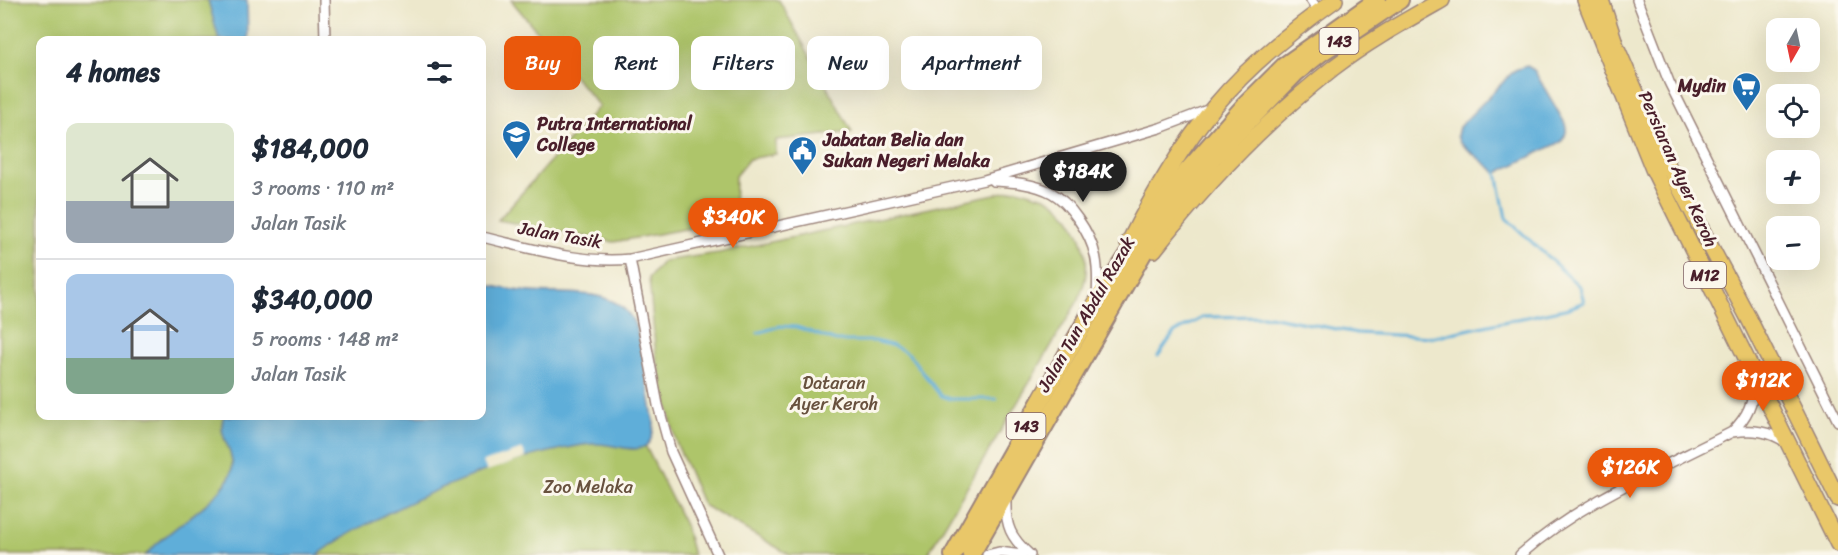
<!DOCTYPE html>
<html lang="en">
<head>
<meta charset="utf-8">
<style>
  :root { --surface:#fff; --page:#f6f6f7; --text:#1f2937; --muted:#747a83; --line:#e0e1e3; --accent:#ea580c }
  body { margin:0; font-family:Sriracha,sans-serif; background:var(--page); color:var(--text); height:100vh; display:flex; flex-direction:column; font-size:22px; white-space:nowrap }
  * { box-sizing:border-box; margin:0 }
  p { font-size:20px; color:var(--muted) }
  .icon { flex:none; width:33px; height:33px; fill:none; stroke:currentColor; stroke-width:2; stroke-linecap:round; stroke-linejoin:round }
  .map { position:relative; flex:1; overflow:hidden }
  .drawer { position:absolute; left:36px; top:36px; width:450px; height:384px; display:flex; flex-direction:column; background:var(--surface); border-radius:12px; box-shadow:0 6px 24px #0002 }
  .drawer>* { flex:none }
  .top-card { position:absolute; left:504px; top:36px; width:570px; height:54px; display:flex; gap:12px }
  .needle { width:39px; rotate:189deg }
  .tools { position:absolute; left:1766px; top:18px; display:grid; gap:12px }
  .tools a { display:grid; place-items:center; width:54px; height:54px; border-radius:12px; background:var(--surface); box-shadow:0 6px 24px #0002; font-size:30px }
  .price { position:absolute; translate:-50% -51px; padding:0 14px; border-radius:21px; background:var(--accent); color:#fff; font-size:20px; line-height:39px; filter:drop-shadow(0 2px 3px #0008) }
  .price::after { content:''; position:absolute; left:50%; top:36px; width:18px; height:14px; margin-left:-9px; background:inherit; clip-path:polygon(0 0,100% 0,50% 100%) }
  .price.active { background:#222; color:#fff }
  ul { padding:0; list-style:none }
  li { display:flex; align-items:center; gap:18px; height:150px; padding:0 30px }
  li+li { border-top:2px solid var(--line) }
  li span { display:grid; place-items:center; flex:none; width:168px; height:120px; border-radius:12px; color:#555 }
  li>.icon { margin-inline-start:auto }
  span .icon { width:72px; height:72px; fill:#fffc; stroke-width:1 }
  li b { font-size:26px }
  h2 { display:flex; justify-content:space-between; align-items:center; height:72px; padding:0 30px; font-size:26px }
  .pill { padding:0 21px; border-radius:12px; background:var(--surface); box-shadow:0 6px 24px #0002; font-size:21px; line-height:54px }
  .pill.active { background:var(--accent); color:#fff }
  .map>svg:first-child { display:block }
</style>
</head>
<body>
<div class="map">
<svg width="1838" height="555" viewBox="0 0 1838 555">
  <rect width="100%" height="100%" fill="#fbf7ec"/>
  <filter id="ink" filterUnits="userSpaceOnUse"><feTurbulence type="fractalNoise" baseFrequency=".0167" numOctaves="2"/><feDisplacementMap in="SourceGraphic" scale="12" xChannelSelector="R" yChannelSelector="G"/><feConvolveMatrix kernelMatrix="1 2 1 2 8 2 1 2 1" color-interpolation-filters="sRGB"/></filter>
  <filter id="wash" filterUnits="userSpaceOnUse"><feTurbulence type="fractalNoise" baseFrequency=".008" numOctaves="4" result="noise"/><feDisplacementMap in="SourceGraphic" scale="24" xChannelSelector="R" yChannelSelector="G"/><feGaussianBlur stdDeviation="1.35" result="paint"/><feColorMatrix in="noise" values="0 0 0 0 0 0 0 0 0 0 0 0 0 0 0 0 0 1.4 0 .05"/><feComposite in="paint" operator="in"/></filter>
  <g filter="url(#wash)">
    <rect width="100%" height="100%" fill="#ede8cc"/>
    <path fill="#aec56a" stroke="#7c724a" stroke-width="1.5" d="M0 0H208L219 37V40H40V416H224C216 436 235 449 232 470 227 498 165 530 146 555H0Z
      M511 0H779L852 132 776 140V154L749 159 735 176 734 220 614 242 498 220 599 106Z
      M1018 189C1027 192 1036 194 1045 197 1071 209 1089 244 1086 272 1086 281 1081 291 1079 299L927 555H790L703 505 676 442 656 356 649 278 663 261 719 253Z
      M627 409 685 525 693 555H265Z"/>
    <path fill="#5faed9" stroke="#546682" stroke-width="1.5" d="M208 0H247L248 40H219Z
      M1527 66 1534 70 1563 120C1568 129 1567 134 1561 142L1497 173 1460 143 1457 136 1459 127 1515 70Z
      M482 284C498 287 514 291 531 292 566 295 622 285 636 328 645 357 648 393 654 423 653 463 623 445 599 444 586 443 571 447 558 450 499 462 442 486 388 513 364 526 339 538 318 555H146C165 530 227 498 232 470 235 449 216 436 224 416H482Z"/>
    <path fill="#ede8cc" d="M523 449 526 458 487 471 483 462Z"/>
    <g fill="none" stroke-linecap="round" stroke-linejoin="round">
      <path stroke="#5faed9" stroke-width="3" d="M758 333 780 326 797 327 836 341H875L894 346 908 353 940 395 950 399H997
        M1158 356 1174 333 1204 317 1269 316 1357 333 1433 337 1569 308 1584 302 1580 287 1506 218 1497 173"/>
    </g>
  </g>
  <g filter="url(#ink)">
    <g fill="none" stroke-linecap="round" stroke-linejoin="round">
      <defs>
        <path id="street" d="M324 0 325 40
          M1311 0 1319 12
          M1637 0 1669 82 1838 421
          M993 181C1012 182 1034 183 1052 193 1063 199 1071 209 1078 219 1097 246 1099 265 1097 297
          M482 237C530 248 580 264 630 259L984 180 1160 128 1210 109
          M630 259 658 405 671 452 718 555
          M1732 432C1753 429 1770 431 1787 443
          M1006 500C1005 526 1011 538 1030 555
          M987 555 999 552 1022 555
          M1520 555C1582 501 1660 469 1732 432 1748 416 1753 403 1755 381"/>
        <path id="primary" d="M1585 0 1653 169 1838 544
          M1601 0 1616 46 1667 164 1749 319 1838 499
          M1128 244C1152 196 1180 148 1214 107 1248 66 1291 31 1335 0
          M1154 250C1206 183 1267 120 1333 68 1367 42 1405 21 1442 0"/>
        <path id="highway" d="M953 555 1096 303 1156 213 1186 172 1244 106 1285 65 1377 0
          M971 555 1145 250 1180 199 1213 158 1296 73 1321 53 1400 0"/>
      </defs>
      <use href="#street" stroke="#9c847c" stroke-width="12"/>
      <use href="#primary" stroke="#9c847c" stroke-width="18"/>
      <use href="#highway" stroke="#9c847c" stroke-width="20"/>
      <use href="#street" stroke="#fff" stroke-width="9"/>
      <use href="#primary" stroke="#e9c769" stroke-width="15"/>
      <use href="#highway" stroke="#e9c769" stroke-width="16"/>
    </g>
  </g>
  <defs>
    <symbol id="supermarket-pin" viewBox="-11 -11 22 30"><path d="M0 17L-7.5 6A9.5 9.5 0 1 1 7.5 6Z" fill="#1f6fb2" stroke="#fbf7ec"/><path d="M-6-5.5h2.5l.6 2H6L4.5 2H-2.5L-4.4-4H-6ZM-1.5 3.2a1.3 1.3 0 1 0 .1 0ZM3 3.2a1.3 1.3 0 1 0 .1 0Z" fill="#fff"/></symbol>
    <symbol id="university-pin" viewBox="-11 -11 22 30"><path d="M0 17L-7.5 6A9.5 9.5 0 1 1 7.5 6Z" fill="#1f6fb2" stroke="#fbf7ec"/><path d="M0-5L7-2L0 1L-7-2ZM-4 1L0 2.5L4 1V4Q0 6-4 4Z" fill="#fff"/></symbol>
    <symbol id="civic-pin" viewBox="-11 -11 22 30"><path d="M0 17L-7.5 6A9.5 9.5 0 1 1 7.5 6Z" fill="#1f6fb2" stroke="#fbf7ec"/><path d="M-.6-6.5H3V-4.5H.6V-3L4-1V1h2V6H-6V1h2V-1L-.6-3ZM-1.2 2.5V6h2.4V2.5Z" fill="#fff"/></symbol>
  </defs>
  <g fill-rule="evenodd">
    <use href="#supermarket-pin" x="1730" y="70" width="33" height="45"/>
    <use href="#university-pin" x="500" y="118" width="33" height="45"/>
    <use href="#civic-pin" x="786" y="134" width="33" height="45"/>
  </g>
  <g text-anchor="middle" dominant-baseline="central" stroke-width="6" stroke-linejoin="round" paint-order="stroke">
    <g fill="#fbf7ec" stroke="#7f6065" stroke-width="1.5">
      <rect x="1319.5" y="28" width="39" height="26" rx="4.5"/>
      <rect x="1684" y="262" width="42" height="26" rx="4.5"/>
      <rect x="1006.5" y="413" width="39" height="26" rx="4.5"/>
    </g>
    <g font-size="16" font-weight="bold" fill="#4a1f2b">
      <text x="1339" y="41">143</text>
      <text x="1705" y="275">M12</text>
      <text x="1026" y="426">143</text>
    </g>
    <g font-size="18" font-weight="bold" fill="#4a1f2b" stroke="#fbf7ec" text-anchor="start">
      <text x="1726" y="86" text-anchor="end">Mydin</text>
      <text x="537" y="124">Putra International<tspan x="537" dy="21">College</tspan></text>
      <text x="823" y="140">Jabatan Belia dan<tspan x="823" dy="21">Sukan Negeri Melaka</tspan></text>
    </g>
    <g font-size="18" fill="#4a1f2b" stroke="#fbf7ec">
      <text transform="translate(1678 169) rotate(66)">Persiaran Ayer Keroh</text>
      <text transform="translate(560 235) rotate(10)">Jalan Tasik</text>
      <text transform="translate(1086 314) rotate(-60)">Jalan Tun Abdul Razak</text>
    </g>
    <g font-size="18" fill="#68513e" stroke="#fbf7ec">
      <text x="834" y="383">Dataran<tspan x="834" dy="21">Ayer Keroh</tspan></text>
      <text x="588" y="487">Zoo Melaka</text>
    </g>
  </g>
</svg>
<div class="tools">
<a><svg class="needle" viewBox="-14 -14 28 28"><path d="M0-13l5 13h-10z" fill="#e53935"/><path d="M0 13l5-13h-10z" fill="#747a83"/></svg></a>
<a><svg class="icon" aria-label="locate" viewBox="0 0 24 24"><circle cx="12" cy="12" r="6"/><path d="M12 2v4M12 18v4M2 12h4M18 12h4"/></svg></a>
<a>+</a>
<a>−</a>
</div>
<b class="price active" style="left:1083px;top:203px">$184K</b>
<b class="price" style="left:733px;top:249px">$340K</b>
<b class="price" style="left:1763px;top:412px">$112K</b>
<b class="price" style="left:1630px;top:499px">$126K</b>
<div class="top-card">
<a class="pill active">Buy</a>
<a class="pill">Rent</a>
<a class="pill">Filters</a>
<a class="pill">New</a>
<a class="pill">Apartment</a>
</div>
<section class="drawer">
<h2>4 homes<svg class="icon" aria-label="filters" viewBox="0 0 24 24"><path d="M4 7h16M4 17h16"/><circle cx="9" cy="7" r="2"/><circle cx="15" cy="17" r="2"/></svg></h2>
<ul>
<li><span style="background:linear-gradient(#dfe7d0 65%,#9aa5b1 0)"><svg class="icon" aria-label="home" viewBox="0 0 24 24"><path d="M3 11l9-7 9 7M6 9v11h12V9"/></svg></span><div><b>$184,000</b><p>3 rooms · 110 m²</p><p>Jalan Tasik</p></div></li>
<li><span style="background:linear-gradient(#a9c7e8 70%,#7fa58c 0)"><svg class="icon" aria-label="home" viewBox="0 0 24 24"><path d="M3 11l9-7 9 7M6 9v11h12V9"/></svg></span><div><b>$340,000</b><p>5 rooms · 148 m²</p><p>Jalan Tasik</p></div></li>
</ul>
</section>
</div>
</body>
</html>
